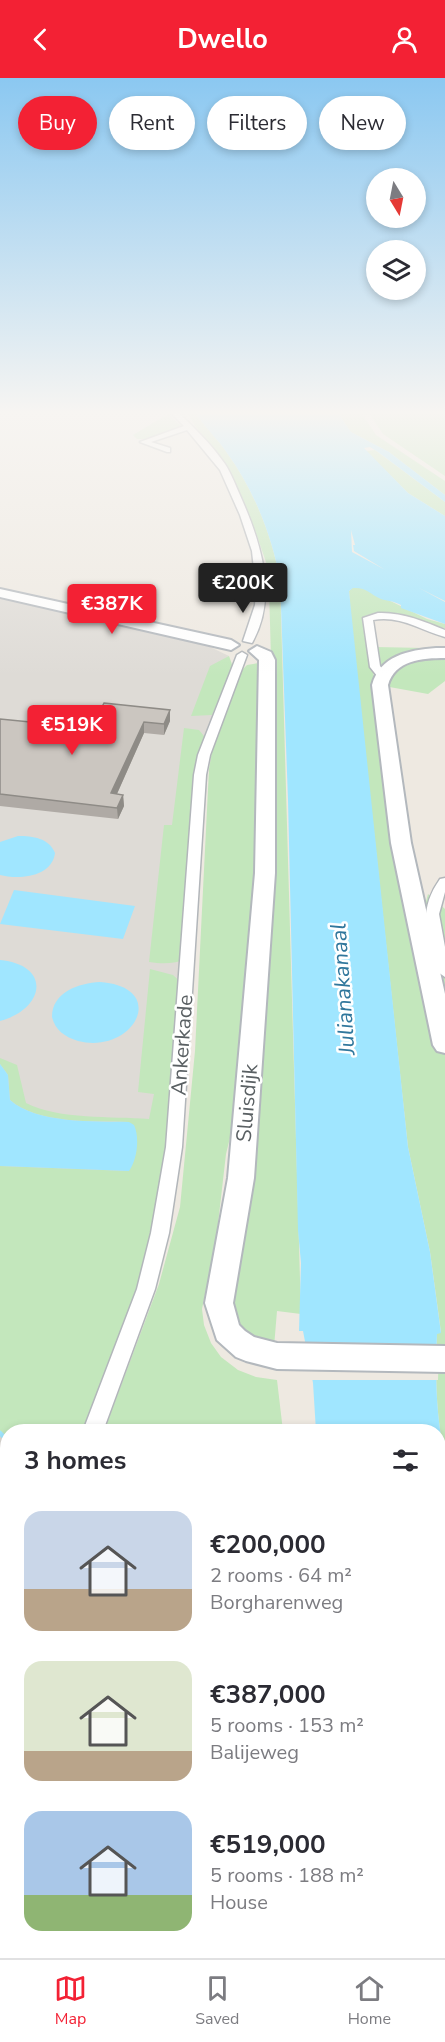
<!DOCTYPE html>
<html lang="en">
<head>
<meta charset="utf-8">
<style>
  :root { --surface:#fff; --page:#f2f2f3; --text:#2b2b33; --muted:#7c7c81; --line:#e1e1e2; --accent:#f32134 }
  body { margin:0; font-family:"Nunito Sans",sans-serif; background:var(--page); color:var(--text); height:100vh; display:flex; flex-direction:column; font-size:22px; white-space:nowrap }
  * { box-sizing:border-box; margin:0 }
  p { font-size:20px; color:var(--muted) }
  .icon { flex:none; width:33px; height:33px; fill:none; stroke:currentColor; stroke-width:2; stroke-linecap:round; stroke-linejoin:round }
  .map { position:relative; flex:1; overflow:hidden }
  .sheet { position:absolute; left:0px; top:1346px; width:446px; height:536px; display:flex; flex-direction:column; background:var(--surface); border-radius:24px 24px 0 0; box-shadow:0 3px 9px #0003 }
  .sheet>* { flex:none }
  .hud { position:absolute; left:18px; top:18px; width:410px; height:54px; display:flex; gap:12px }
  .needle { width:39px; rotate:170deg }
  .buttons { position:absolute; left:366px; top:90px; display:grid; gap:12px }
  .buttons a { display:grid; place-items:center; width:60px; height:60px; border-radius:50%; background:var(--surface); box-shadow:0 3px 9px #0003; font-size:30px }
  .price { position:absolute; translate:-50% -51px; padding:0 14px; border-radius:6px; background:var(--accent); color:#fff; font-size:20px; line-height:39px; filter:drop-shadow(0 2px 3px #0008) }
  .price::after { content:''; position:absolute; left:50%; top:36px; width:18px; height:14px; margin-left:-9px; background:inherit; clip-path:polygon(0 0,100% 0,50% 100%) }
  .price.current { background:#222; color:#fff }
  ul { padding:0; list-style:none }
  li { display:flex; align-items:center; gap:18px; height:150px; padding:0 24px }
  li span { display:grid; place-items:center; flex:none; width:168px; height:120px; border-radius:18px; color:#555 }
  li>.icon { margin-inline-start:auto }
  span .icon { width:72px; height:72px; fill:#fffc; stroke-width:1 }
  li b { font-size:26px }
  h2 { display:flex; justify-content:space-between; align-items:center; height:72px; padding:0 24px; font-size:26px }
  .tag { padding:0 21px; border-radius:27px; background:var(--surface); box-shadow:0 3px 9px #0003; font-size:21px; line-height:54px }
  .tag.current { background:var(--accent); color:#fff }
  header { display:flex; justify-content:space-between; align-items:center; height:78px; padding:0 24px; background:var(--accent); color:#fff; font-size:27px; font-weight:700 }
  .dock { display:flex; justify-content:space-around; align-items:center; height:84px; border-top:2px solid var(--line); background:var(--surface); font-size:16px; color:var(--muted) }
  .dock a { display:grid; justify-items:center; gap:3px }
  .dock .current { color:var(--accent) }
  .map>svg:first-child { display:block }
</style>
</head>
<body>
<header><svg class="icon" aria-label="back" viewBox="0 0 24 24"><path d="M15 5l-7 7 7 7"/></svg>Dwello<svg class="icon" aria-label="person" viewBox="0 0 24 24"><circle cx="12" cy="8" r="4"/><path d="M4 21q1-7 8-7t8 7"/></svg></header>
<div class="map">
<svg width="445" height="1880" viewBox="0 0 445 1880">
  <rect width="100%" height="100%" fill="#eee9e1"/>
  <path fill="#dedbd6" d="M0 519 208 568 229 578 212 637 190 937 169 1133 8 1353V1874H322V1880H0Z"/>
  <path fill="#c3e7bc" d="M188 335H196C204 349 218 361 227 375 254 412 272 458 280 502L301 1236 277 1233 274 1269 239 1253 229 1229 272 614 269 511 267 487 257 458 234 402 225 385 195 348Z
    M338 335H445V398L383 356 370 337H363L376 357 445 403V417L389 374 351 354Z
    M168 336 182 349 148 361H137L133 357Z
    M375 372 445 424V438L408 415 366 373Z
    M352 510H364L427 541 445 546V550C414 548 399 528 365 538L372 589 422 839 428 816 445 831V1381C436 1337 435 1300 437 1255L441 1254 430 1174 408 1069 351 542 349 513Z
    M375 569 426 570 381 590H378Z
    M229 578 233 589 212 637 191 638 210 588Z
    M445 578V603L428 616 384 608 385 601 403 584Z
    M258 580 262 582V684L243 1007 226 1076 216 1163 202 1231 204 1247 211 1265 221 1279 238 1292 256 1299 277 1302 283 1353H104L159 1206 180 1129 195 973 209 691 214 661 243 591 247 587 259 585Z
    M184 650 199 652 204 658 198 699 187 881C174 886 163 886 149 884L164 747H172Z
    M150 891 173 897 185 908 166 1119 138 1218 85 1353H8L7 1364 0 1357V1088L129 1093V1044C94 1043 37 1046 10 1022L8 997 0 986V980L17 987 26 1025C60 1042 111 1038 149 1041L154 1016 138 1014Z"/>
  <path fill="#a0e6ff" d="M196 335H338L351 354 389 374 445 417V424L378 374 370 369 364 370 408 415 445 438V523L397 499 354 473 353 467H355L351 452 352 474 445 524V546L401 530V527C394 523 387 523 381 521 370 516 366 509 353 510L349 513 408 1069 430 1174 441 1255 437 1256C435 1300 436 1337 445 1381V1880H322V1874H438V1353H316L313 1305 303 1253H299L301 1185 298 1152 288 722 280 502C272 458 254 412 227 375 218 361 204 349 196 335Z
    M18 758C33 758 49 760 55 775 52 799 19 802 0 797V764Z
    M14 812 135 828 123 861 0 846Z
    M0 882C52 887 45 931 0 943Z
    M100 904C170 909 134 977 78 963 65 959 55 952 52 939 52 914 79 905 100 904Z
    M0 986 8 997 10 1022C37 1046 94 1043 129 1044L134 1047C140 1060 137 1082 129 1093L0 1088Z"/>
  <path fill="#eee9e1" d="M303 1269 439 1273 438 1302H310Z"/>
  <g fill="none" stroke-linecap="round" stroke-linejoin="round">
    <path stroke="#a0e6ff" stroke-width="4.5" d="M0 1355 8 1363"/>
    <defs>
      <path id="street" d="M171 335H179C194 350 210 365 222 382 230 392 234 404 239 415 260 462 279 517 252 565L243 563 255 527 256 509 252 473 240 437 220 392 187 352 151 364 170 370V374H167L140 364 184 348Z
        M378 535C402 534 423 543 445 552V559C420 552 400 537 373 542L380 588 387 597 386 599H378L370 589 363 540Z
        M242 574 247 577 210 677 206 697 182 1069 169 1155 155 1211 103 1353H83L137 1211 151 1155 166 1069 194 697 198 677 237 577Z
        M445 800V814L439 836 445 869V899L438 894C428 857 416 835 440 801Z
        M0 1459 8 1462V1484L0 1481Z
        M8 1561V1600L0 1604V1564Z"/>
      <path id="secondary" d="M0 511 231 562 239 567 231 572 0 519Z
        M257 568 271 574 275 582V795L254 1100 233 1225 239 1247 245 1253 254 1259 277 1265 445 1268V1294L277 1291 246 1283 236 1279 217 1262 205 1225 228 1100 255 795 259 582 249 573Z
        M436 570H445V580C422 580 395 582 388 607L411 765 445 916V975L437 973 433 967 391 765 372 607C380 578 408 572 436 570Z"/>
    </defs>
    <use href="#street" stroke="#b2b6ba" stroke-width="3"/>
    <use href="#secondary" stroke="#b3b8bd" stroke-width="4"/>
    <use href="#street" fill="#fff" fill-rule="evenodd"/>
    <use href="#secondary" fill="#fff" fill-rule="evenodd"/>
  </g>
  <path fill="#afaaa5" d="M170 632V643L164 657 144 655 117 716 123 717 124 728 118 741 0 728V641L91 650Z"/>
  <path fill="#8e8b86" d="M170 632V643L164 657V646Z
    M144 644V655L112 727 111 715Z
    M123 717 124 728 118 741 117 730Z"/>
  <path fill="#cbc6c0" stroke="#8e8b86" stroke-width="1.5" d="M104 625 170 632 164 646 144 644 111 715 123 717 117 730 0 716V641L91 650Z
    M107 1874H258L272 1879V1880H105Z"/>
  <linearGradient id="sky" x2="0" y2="1"><stop stop-color="#8bc8f1"/><stop offset="0.56" stop-color="#f7f5f2"/><stop offset="1" stop-color="#f7f5f2" stop-opacity="0"/></linearGradient>
  <rect width="445" height="598" fill="url(#sky)"/>
  <g text-anchor="middle" dominant-baseline="central" stroke-width="5" stroke-linejoin="round" paint-order="stroke">
    <g font-size="21" fill="#5a6063" stroke="#fff">
      <text transform="translate(182 967) rotate(-86)">Ankerkade</text>
      <text transform="translate(247 1025) rotate(-85)">Sluisdijk</text>
    </g>
    <g font-size="22" font-style="italic" fill="#30779c" stroke="#fff">
      <text transform="translate(343 911) rotate(-94)">Julianakanaal</text>
    </g>
  </g>
</svg>
<div class="buttons">
<a><svg class="needle" viewBox="-14 -14 28 28"><path d="M0-13l5 13h-10z" fill="#e53935"/><path d="M0 13l5-13h-10z" fill="#7c7c81"/></svg></a>
<a><svg class="icon" aria-label="layers" viewBox="0 0 24 24"><path d="M12 4l9 5-9 5-9-5zM3 14l9 5 9-5"/></svg></a>
</div>
<b class="price current" style="left:243px;top:536px">€200K</b>
<b class="price" style="left:112px;top:557px">€387K</b>
<b class="price" style="left:72px;top:678px">€519K</b>
<div class="hud">
<a class="tag current">Buy</a>
<a class="tag">Rent</a>
<a class="tag">Filters</a>
<a class="tag">New</a>
</div>
<section class="sheet">
<h2>3 homes<svg class="icon" aria-label="filters" viewBox="0 0 24 24"><path d="M4 7h16M4 17h16"/><circle cx="9" cy="7" r="2"/><circle cx="15" cy="17" r="2"/></svg></h2>
<ul>
<li><span style="background:linear-gradient(#c9d6e8 65%,#b9a48a 0)"><svg class="icon" aria-label="home" viewBox="0 0 24 24"><path d="M3 11l9-7 9 7M6 9v11h12V9"/></svg></span><div><b>€200,000</b><p>2 rooms · 64 m²</p><p>Borgharenweg</p></div></li>
<li><span style="background:linear-gradient(#dfe7d0 75%,#b9a48a 0)"><svg class="icon" aria-label="home" viewBox="0 0 24 24"><path d="M3 11l9-7 9 7M6 9v11h12V9"/></svg></span><div><b>€387,000</b><p>5 rooms · 153 m²</p><p>Balijeweg</p></div></li>
<li><span style="background:linear-gradient(#a9c7e8 70%,#8fb573 0)"><svg class="icon" aria-label="home" viewBox="0 0 24 24"><path d="M3 11l9-7 9 7M6 9v11h12V9"/></svg></span><div><b>€519,000</b><p>5 rooms · 188 m²</p><p>House</p></div></li>
</ul>
</section>
</div>
<nav class="dock">
<a class="current"><svg class="icon" aria-label="map" viewBox="0 0 24 24"><path d="M3 6l6-2 6 2 6-2v14l-6 2-6-2-6 2zM9 4v14M15 6v14"/></svg>Map</a>
<a><svg class="icon" aria-label="saved" viewBox="0 0 24 24"><path d="M7 4h10v16l-5-4-5 4z"/></svg>Saved</a>
<a><svg class="icon" aria-label="home" viewBox="0 0 24 24"><path d="M3 11l9-7 9 7M6 9v11h12V9"/></svg>Home</a>
</nav>
</body>
</html>
